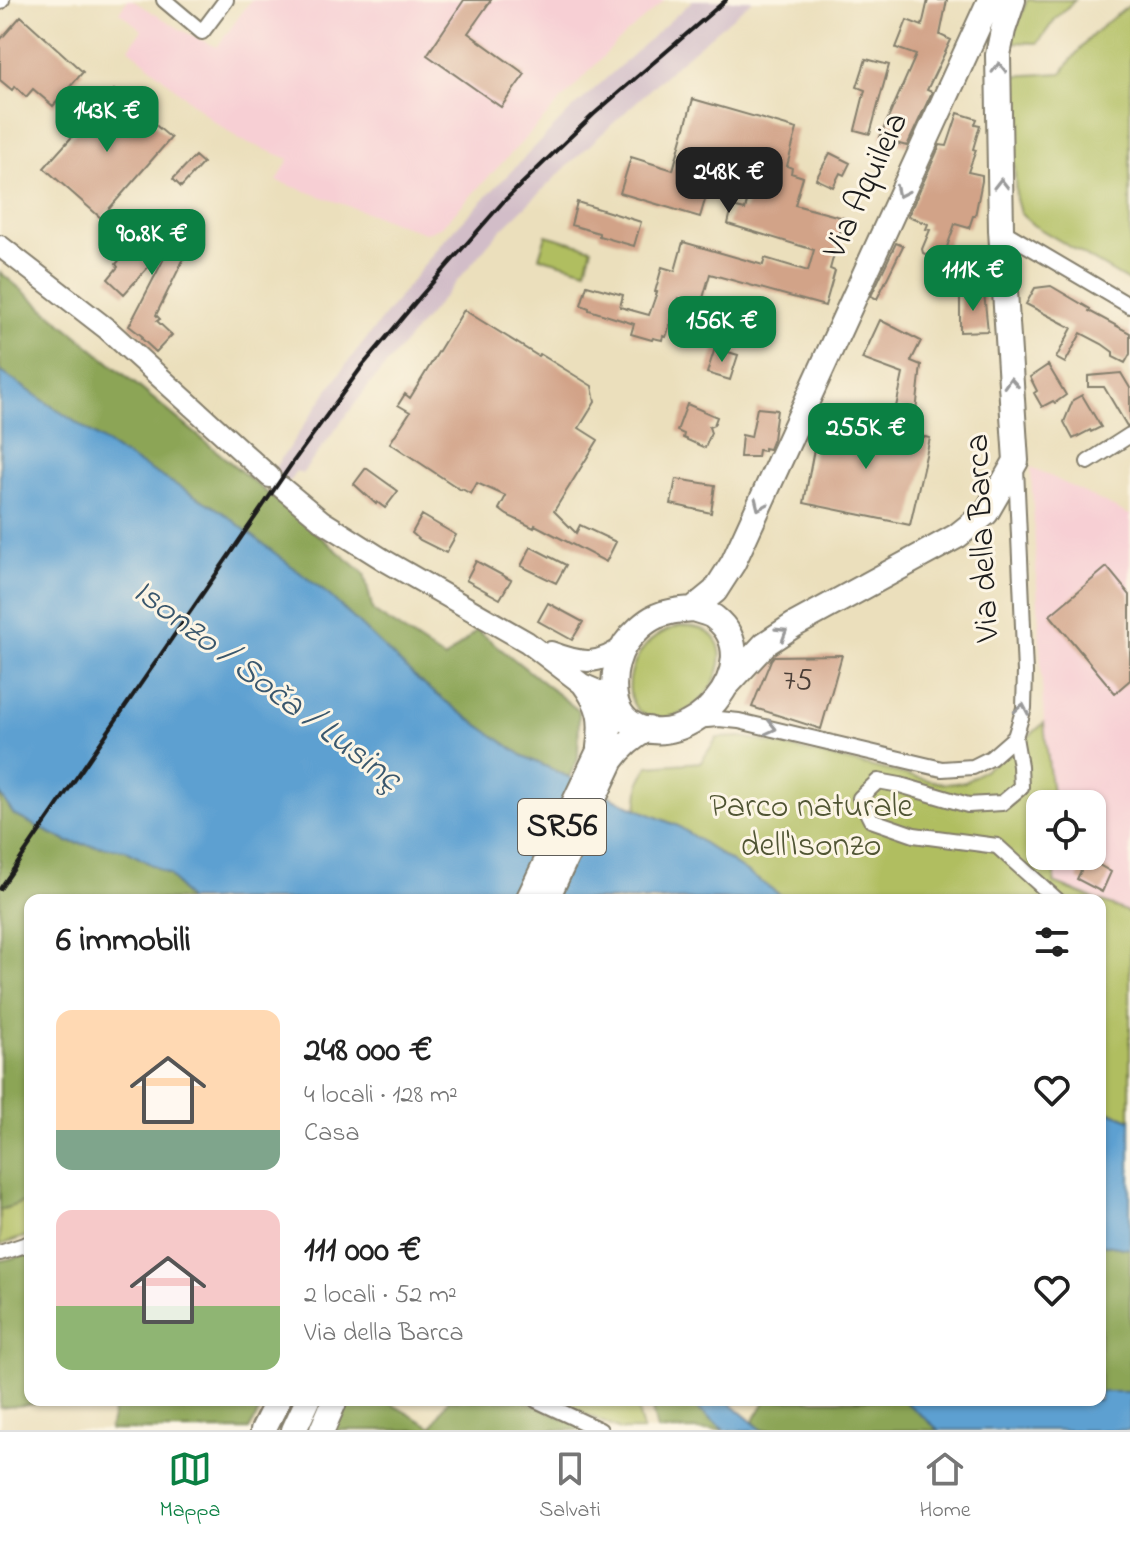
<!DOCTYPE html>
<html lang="it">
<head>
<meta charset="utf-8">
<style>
  :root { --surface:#fff; --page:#f6f6f6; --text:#222; --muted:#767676; --line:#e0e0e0; --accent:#0b8043 }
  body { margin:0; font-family:"Indie Flower",sans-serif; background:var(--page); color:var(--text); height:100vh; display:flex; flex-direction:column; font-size:30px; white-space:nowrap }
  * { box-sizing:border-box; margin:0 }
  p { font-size:26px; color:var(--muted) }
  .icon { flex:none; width:44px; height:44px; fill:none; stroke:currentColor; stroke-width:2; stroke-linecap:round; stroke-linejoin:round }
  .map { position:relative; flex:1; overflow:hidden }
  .details { position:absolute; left:24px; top:894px; width:1082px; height:512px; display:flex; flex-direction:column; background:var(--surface); border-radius:16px; box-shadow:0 2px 6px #0004 }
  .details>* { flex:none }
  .buttons { position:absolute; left:1026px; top:790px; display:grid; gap:16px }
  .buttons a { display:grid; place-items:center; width:80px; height:80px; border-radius:16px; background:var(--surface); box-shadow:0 2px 6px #0004; font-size:40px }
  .price { position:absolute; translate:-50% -68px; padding:0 18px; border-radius:16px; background:var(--accent); color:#fff; font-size:26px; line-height:52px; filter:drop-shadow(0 2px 4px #0008) }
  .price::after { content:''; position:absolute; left:50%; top:48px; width:24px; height:18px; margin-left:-12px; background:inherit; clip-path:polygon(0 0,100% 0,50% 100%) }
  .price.active { background:#222; color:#fff }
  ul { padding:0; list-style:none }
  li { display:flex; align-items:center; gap:24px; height:200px; padding:0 32px }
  li span { display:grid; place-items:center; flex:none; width:224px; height:160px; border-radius:16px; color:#555 }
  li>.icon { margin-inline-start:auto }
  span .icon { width:96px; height:96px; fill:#fffc; stroke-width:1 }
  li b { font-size:34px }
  h2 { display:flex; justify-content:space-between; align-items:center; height:96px; padding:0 32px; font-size:34px }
  .dock { display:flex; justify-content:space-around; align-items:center; height:112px; border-top:2px solid var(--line); background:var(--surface); font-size:22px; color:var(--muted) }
  .dock a { display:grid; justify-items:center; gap:4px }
  .dock .active { color:var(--accent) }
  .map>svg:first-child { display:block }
</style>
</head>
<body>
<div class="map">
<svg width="1130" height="1430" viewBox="0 0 1130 1430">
  <rect width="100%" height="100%" fill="#fcf5e5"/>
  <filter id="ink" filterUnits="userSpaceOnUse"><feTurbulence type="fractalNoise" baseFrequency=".0125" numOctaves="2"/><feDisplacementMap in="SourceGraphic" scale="16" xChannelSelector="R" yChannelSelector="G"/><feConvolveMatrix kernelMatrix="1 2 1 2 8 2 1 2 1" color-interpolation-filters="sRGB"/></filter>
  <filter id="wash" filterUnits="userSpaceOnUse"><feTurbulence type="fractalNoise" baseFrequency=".006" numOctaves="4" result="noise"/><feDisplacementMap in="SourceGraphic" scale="32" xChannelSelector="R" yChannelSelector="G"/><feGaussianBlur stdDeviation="1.8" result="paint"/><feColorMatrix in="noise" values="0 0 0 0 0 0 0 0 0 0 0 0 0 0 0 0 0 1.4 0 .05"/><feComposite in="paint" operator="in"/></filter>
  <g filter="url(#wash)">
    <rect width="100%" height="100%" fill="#ebdfbc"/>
    <path fill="#f7cfd4" d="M127 0H132L185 32 217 47 251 0H665L617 42 442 226 425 233 277 181 289 159 241 140 212 120 129 48 142 30 119 12Z
      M1031 467 1130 515V913L1054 883 1058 856H1092V804H1053L1044 723Z"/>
    <path fill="#d2bdc8" d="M693 0H753L677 64 563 170 497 234 370 384 302 474 296 471 288 484 272 472 342 370 443 241 569 112Z"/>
    <path fill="#b0be60" stroke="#666d3e" stroke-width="2" d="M1027 0H1075L1056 18 1038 43 1011 42Z
      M1130 5V282L1033 225 1020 213 1016 199 1010 76 1062 73C1083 42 1100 26 1130 5Z
      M546 235 592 248 586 270 539 257Z
      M679 626C753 623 716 717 661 718 623 718 624 677 640 653 649 639 663 631 679 626Z
      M1044 723 1053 804H1040V856H1058L1054 883 1097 900H788L678 826 637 809 640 782 648 766 701 762 717 738 742 737 758 740 945 784 965 782 1010 753Z
      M1100 901 1130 913V1120L1100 1108Z
      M30 1200V1235L0 1245V1210Z
      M555 1400H635L643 1430H620Z"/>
    <path fill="#8ca556" stroke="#546039" stroke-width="2" d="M0 272 364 573 373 611 445 659 477 630 579 711 578 759 569 777 523 756 457 710 419 681 221 511 121 453 0 371Z
      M0 794 14 815 68 842 125 850 170 875 188 900H30V1200L0 1210Z
      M1100 1244 1130 1249V1392H1100Z
      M30 1254V1400H72L70 1405 52 1402 0 1408V1261Z
      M116 1400H266L249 1430H109Z
      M344 1400H384L432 1427 448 1400H523L588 1430H331Z
      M665 1400H687L724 1430H657L652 1410Z
      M766 1400H903L939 1430H762L753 1422Z"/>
    <path fill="#5da0d1" stroke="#3c5e76" stroke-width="2" d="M0 371 121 453 221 511 330 596 419 681 457 710 523 756 637 809 678 826 788 900H188L170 875 125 850 68 842 14 815 0 794Z
      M1100 1108 1130 1120V1249L1100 1244Z
      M1100 1392H1130V1430H939L903 1400H1100Z
      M687 1400H726L762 1430H724Z"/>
    <g id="blocks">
      <path fill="#d2a388" d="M464 0H491L468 33 525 74 501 107 427 55Z
        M928 0H947L940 35 951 40 927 90 932 92 907 146 884 140V138L880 137 916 55 896 48 907 20 922 26Z
        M21 16 83 72 53 106 33 89 26 97 15 86 12 90 0 80V40Z
        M866 59 889 65 870 134 855 130 865 90 857 87Z
        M114 90 171 138 101 218 44 168Z
        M693 99 797 129 787 166 792 168 791 173 803 177 795 205 844 218 830 269 835 271 825 306 710 274 701 305 678 298 666 337 663 336 662 340 653 338 652 340 631 334 634 324 589 310V308L581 305 587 285 623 295 620 307 649 315 657 292H655L662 267 675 271 683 242 763 265 765 258 808 271 814 250 728 224 732 207 745 210 751 185 713 173 700 217 620 193 631 157 673 170Z
        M958 113 977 119 975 124 980 125 973 149 976 150 968 172 982 175V181L975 216H973L969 228 955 224 947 247 988 256 985 272 943 264 929 259 930 256 923 253 922 249 930 230 926 229 928 224 908 216 940 145 947 146Z
        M830 153 850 163 844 175 840 173 833 187 816 179Z
        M195 156 203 163 181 187 173 179Z
        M577 202 641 222 634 246 599 236V233L571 225Z
        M158 215 191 244 156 315 160 319 157 321 172 335 156 352 141 338 142 336 129 326 171 245 169 244 124 294 108 279 118 267 116 264Z
        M896 243 903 246 877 299 871 296Z
        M1051 286 1090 309 1089 311 1130 333V354L1125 363 1113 357V352L1102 344 1081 333 1065 363 1056 358 1072 328 1026 304 1035 288Z
        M984 293 988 331 960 332V296Z
        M464 310 538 356 540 354 592 386 595 402 579 428 598 440 554 511 576 533 580 525 616 542 606 562 535 525 534 528 507 515 499 509 506 496 477 483 471 494 462 489 461 490 390 443 410 412 398 405 405 394 410 398Z
        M880 320 921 341 911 361 921 365 916 412 896 407 903 374 862 359Z
        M715 348 738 355 730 380 707 373Z
        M1048 365 1066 395 1055 403 1053 401 1042 407 1034 393 1037 391 1030 377Z
        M1121 373 1130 388V425L1127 426 1104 387H1088V376Z
        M1082 395 1101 427 1091 432 1090 430 1073 439 1064 422 1073 400Z
        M687 404 717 417 714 425 709 427 711 433 705 448 683 438 684 434 677 431Z
        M757 408 777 410 773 439 769 449 764 448V451L758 450 757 457H740L742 435 751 437Z
        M820 417 930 438 910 525 804 503Z
        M366 468 398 491 385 508 377 502 376 504 354 484Z
        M676 479 715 485 711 513 671 504Z
        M422 515 456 535 446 553 420 540 412 533Z
        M531 547 566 565 556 583 521 566Z
        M476 561 511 580 500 599 466 580Z
        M1107 567 1130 595V680L1115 693 1050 615Z
        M548 603 583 622 572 640 538 621Z
        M842 655 821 729 752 707 771 660 774 656Z
        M1087 858 1111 872 1102 892 1077 879Z"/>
    </g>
  </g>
  <g filter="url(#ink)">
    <use href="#blocks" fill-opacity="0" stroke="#847e6c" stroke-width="2"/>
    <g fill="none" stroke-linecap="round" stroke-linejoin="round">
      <defs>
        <path id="street" d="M164 0 202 32 226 0
          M0 2 2 0
          M1001 230 1130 306
          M1088 462 1130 435
          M694 721 719 719 739 721 942 769 973 767 991 758 1015 737 1024 708 1025 672 1016 468
          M1015 737 1020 766 1021 787 1002 803 968 805 900 785 878 781 860 798 871 820 914 835 997 846 1057 900
          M0 1253 30 1243
          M536 1400 600 1430"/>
        <path id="secondary" d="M0 246 107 329 270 477
          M281 487 322 521 384 560 527 642 582 684 615 698
          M551 652C580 663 599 667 625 645
          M582 684C599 707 601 720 597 747"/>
        <path id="primary" d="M693 609 715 591 733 563 990 0
          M693 609C700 612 710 613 715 618 772 663 687 760 631 723 607 707 612 666 625 644 632 634 645 621 657 616 668 611 680 610 693 609Z
          M726 686 765 644 794 625 957 536 986 513 1016 461 1001 230 998 55 1003 30 1013 0
          M528 900 607 734 617 708
          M546 900 612 760C622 746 633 737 648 729
          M263 1430 278 1400
          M294 1430 308 1400
          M322 1430 335 1400"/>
      </defs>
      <use href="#street" stroke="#847e6c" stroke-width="18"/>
      <use href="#secondary" stroke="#847e6c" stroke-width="24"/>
      <use href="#primary" stroke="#847e6c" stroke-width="28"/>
      <use href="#street" stroke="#fff" stroke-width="14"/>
      <use href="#secondary" stroke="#fff" stroke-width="20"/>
      <use href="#primary" stroke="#fff" stroke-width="24"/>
      <path stroke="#1c1c1c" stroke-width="4" d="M0 889 293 462 363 365 420 297 503 202 594 114 726 0"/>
    </g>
    <defs><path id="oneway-chevron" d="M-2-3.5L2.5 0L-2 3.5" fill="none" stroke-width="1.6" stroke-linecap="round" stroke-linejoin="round" transform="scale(2)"/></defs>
    <g stroke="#999">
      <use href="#oneway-chevron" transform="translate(999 68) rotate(-91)"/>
      <use href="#oneway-chevron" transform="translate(1001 184) rotate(-90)"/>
      <use href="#oneway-chevron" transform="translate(901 192) rotate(115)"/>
      <use href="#oneway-chevron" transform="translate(1011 383) rotate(-93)"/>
      <use href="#oneway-chevron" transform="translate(760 505) rotate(114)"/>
      <use href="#oneway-chevron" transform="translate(782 633) rotate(-32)"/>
      <use href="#oneway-chevron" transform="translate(1022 709) rotate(-80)"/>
      <use href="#oneway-chevron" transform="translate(771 728) rotate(13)"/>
    </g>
  </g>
  <g text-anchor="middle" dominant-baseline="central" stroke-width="6" stroke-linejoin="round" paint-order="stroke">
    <g font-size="30" fill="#4a3e37">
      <text x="798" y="682">75</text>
    </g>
    <rect fill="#fcf5e5" stroke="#5f5d58" stroke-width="2" x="518" y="799" width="88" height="56" rx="6"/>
    <g font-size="32" font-weight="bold" fill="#1c1c1c">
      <text x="562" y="827">SR56</text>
    </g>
    <g font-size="34" fill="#1c1c1c" stroke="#fcf5e5">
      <text transform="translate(867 186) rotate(-65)">Via Aquileia</text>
      <text transform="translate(984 538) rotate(-93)">Via della Barca</text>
    </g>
    <g font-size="34" fill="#505534" stroke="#fcf5e5">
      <text x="811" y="808">Parco naturale<tspan x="811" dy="39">dell'Isonzo</tspan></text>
    </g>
    <g font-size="36" font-style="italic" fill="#39576d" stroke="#fcf5e5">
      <text transform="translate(266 686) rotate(37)">Isonzo / Soča / Lusinç</text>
    </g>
  </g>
</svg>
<div class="buttons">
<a><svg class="icon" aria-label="locate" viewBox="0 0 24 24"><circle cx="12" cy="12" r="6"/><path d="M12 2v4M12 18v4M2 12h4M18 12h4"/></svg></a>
</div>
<b class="price" style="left:107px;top:154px">143K €</b>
<b class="price active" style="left:729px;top:215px">248K €</b>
<b class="price" style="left:152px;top:277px">90.8K €</b>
<b class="price" style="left:973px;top:313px">111K €</b>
<b class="price" style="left:722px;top:364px">156K €</b>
<b class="price" style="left:866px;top:471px">255K €</b>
<section class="details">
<h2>6 immobili<svg class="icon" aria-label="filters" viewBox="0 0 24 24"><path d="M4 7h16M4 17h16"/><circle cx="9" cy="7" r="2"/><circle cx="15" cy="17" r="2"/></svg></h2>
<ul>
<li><span style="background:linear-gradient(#ffd9b3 75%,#7fa58c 0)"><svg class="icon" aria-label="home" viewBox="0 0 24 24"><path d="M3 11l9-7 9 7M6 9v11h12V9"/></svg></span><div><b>248 000 €</b><p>4 locali · 128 m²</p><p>Casa</p></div><svg class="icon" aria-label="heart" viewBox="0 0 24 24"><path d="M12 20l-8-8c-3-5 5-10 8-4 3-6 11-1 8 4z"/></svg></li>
<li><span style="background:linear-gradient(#f6c9c9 60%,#8fb573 0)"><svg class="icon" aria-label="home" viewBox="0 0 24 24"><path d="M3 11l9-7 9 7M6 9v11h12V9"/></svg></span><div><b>111 000 €</b><p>2 locali · 52 m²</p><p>Via della Barca</p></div><svg class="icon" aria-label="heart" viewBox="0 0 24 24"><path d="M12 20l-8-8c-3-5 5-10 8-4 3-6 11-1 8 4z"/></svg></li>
</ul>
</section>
</div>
<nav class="dock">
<a class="active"><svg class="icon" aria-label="map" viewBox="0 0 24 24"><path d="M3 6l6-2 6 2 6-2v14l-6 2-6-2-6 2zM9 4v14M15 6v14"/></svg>Mappa</a>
<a><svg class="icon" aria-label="saved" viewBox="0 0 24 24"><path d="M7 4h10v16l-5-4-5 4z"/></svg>Salvati</a>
<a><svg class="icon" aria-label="home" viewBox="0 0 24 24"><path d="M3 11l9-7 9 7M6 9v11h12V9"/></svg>Home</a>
</nav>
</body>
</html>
